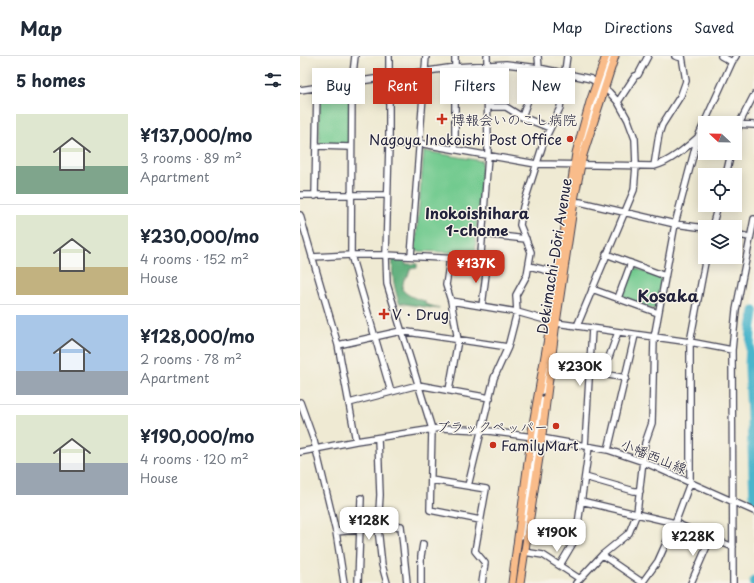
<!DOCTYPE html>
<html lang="en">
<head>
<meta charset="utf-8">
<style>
  :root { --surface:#fff; --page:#f2f2f3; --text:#1f2937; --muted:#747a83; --line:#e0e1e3; --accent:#c8321e }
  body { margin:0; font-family:"Playpen Sans","Klee One",sans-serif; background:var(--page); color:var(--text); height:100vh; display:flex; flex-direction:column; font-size:15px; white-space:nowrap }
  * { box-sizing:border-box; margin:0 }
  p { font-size:13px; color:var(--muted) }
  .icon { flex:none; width:22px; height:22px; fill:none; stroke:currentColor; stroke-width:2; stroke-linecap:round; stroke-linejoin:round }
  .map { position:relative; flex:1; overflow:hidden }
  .panel { display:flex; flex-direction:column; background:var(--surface); width:300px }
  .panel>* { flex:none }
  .top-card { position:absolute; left:12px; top:12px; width:380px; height:36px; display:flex; gap:8px }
  .needle { width:26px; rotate:292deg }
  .controls { position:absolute; left:398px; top:60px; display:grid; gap:8px }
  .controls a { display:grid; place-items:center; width:44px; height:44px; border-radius:0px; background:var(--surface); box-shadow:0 2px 10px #0003; font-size:20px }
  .price { position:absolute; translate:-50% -34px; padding:0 9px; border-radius:8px; background:#fff; color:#222; font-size:13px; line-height:26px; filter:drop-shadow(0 1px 2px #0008) }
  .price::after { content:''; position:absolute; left:50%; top:24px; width:12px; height:9px; margin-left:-6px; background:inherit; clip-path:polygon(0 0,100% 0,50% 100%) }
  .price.active { background:var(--accent); color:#fff }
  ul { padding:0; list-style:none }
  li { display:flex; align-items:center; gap:12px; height:100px; padding:0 16px }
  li+li { border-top:1px solid var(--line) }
  li span { display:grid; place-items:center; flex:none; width:112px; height:80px; border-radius:0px; color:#555 }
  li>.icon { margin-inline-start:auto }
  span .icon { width:48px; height:48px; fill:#fffc; stroke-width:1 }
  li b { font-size:17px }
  h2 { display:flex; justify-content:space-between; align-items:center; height:48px; padding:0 16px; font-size:17px }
  .tag { padding:0 14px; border-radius:0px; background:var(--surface); box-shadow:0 2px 10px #0003; font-size:14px; line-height:36px }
  .tag.active { background:var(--accent); color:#fff }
  header { display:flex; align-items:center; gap:24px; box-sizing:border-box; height:56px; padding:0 20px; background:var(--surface); border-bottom:1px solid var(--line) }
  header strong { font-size:19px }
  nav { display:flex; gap:22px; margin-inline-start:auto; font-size:14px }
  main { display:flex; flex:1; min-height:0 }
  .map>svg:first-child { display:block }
</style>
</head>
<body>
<header>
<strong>Map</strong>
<nav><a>Map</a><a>Directions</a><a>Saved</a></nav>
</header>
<main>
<section class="panel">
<h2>5 homes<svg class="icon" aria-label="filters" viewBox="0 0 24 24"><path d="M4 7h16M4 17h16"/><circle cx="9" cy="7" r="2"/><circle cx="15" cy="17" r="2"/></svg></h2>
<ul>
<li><span style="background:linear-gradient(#dfe7d0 65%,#7fa58c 0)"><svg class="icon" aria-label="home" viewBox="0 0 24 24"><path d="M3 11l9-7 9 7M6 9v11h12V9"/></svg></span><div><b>¥137,000/mo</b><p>3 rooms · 89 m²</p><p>Apartment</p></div></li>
<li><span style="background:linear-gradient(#dfe7d0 65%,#c2b280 0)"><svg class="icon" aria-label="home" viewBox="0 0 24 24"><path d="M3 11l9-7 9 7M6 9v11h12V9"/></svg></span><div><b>¥230,000/mo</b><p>4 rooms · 152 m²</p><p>House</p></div></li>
<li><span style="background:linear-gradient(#a9c7e8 70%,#9aa5b1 0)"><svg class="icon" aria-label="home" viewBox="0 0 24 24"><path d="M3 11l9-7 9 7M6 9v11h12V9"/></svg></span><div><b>¥128,000/mo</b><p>2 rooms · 78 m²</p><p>Apartment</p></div></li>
<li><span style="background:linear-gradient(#dfe7d0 60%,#9aa5b1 0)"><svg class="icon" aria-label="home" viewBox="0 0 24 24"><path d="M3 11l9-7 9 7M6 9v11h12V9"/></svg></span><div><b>¥190,000/mo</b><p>4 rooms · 120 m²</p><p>House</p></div></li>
</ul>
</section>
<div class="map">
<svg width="454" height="527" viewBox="0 0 454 527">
  <rect width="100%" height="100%" fill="#f7f3e8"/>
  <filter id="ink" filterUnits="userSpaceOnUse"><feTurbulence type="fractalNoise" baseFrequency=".025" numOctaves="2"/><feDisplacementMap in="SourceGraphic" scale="8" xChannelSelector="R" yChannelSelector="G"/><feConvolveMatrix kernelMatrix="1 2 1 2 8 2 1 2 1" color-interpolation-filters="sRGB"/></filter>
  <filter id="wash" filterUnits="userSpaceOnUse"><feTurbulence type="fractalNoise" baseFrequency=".012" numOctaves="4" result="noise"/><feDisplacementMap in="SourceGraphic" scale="16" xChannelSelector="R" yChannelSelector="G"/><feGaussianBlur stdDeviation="0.9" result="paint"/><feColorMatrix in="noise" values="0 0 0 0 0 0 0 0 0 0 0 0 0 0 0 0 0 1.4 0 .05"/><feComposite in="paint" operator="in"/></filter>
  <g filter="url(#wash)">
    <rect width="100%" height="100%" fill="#efead3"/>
    <path fill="#72ca8f" stroke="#4a7665" d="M49 30 50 32V86L47 89 21 88 19 86 20 35 22 33Z
      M124 95 182 105 175 197 115 195Z
      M332 211 360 221 361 224 356 252 353 253 321 240Z"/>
    <path fill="#5dae7a" stroke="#40685a" d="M105 203V208H117V212L110 213 108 220 104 223 102 233C107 240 117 243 125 245V248L139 252V253L99 247C95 233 91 219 93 204Z"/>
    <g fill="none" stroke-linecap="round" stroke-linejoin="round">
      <path stroke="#4cb5cb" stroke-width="9" d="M454 255 451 273 449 309 454 443
        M454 527V524"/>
    </g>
  </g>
  <g filter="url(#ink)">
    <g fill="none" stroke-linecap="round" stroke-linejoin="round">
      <defs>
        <path id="minor" d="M55 0 52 26 51 199 91 336
          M89 0V88L86 199 87 228 132 373 130 454 180 464
          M155 0V93
          M375 0 382 2
          M421 0 432 6
          M302 30 303 22 311 0
          M0 34 155 11 206 8 239 12 291 23 299 28 309 36 318 46 328 64 335 83 336 110 334 134 277 270
          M318 46 335 20 338 19 348 0
          M188 51H206L222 61 250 72
          M222 61 239 12 238 0
          M436 68 454 69
          M435 83 439 68 454 39
          M89 88 118 87 236 108 354 110C372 106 391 87 405 75
          M16 90 51 91
          M278 103 299 36 300 25
          M354 110 359 78 362 69 381 39 386 25 382 0
          M426 119 431 97
          M0 139H87
          M15 140 17 31
          M274 146H280L375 168 405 172
          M0 159 38 289 56 385
          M412 171 418 149
          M182 178 226 183
          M435 178 449 181
          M306 198 365 220
          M111 200 126 0
          M12 201 51 199H86L178 204 181 198 188 100 187 0
          M178 204 186 218 182 250
          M229 210 258 217
          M292 233 358 257
          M318 242 331 207
          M151 245 217 256 256 267 390 286 432 294
          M38 289 101 275 208 291
          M289 318H303L326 322
          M303 318 318 276
          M149 334 158 284 151 245 146 229 150 203
          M242 335 248 308
          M0 346 14 385 36 476 44 527
          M49 347 118 329 190 342
          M78 382 80 439 78 472 82 509 87 527
          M238 382 237 370 241 343
          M285 390 292 273
          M308 394 335 279
          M0 396 56 385 140 372 181 374 241 382 308 394 344 406 454 455
          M285 421 334 435H340
          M131 424 186 433 175 495 185 507 182 527
          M168 430 194 322 208 291 217 256 216 239 227 219 231 196 220 169 223 151 244 85 260 52 267 0
          M281 445 375 467 433 491
          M36 476 101 470 107 527
          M221 480 236 395 235 379
          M224 496 243 499 280 523
          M302 499 343 527
          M260 509 276 482 289 391
          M58 527 61 442
          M121 527V500L123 488
          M276 527 302 499 329 477 337 457 345 387 352 367 354 282 375 168 398 81 432 6 436 0
          M342 527 358 505 375 467 390 427V286L406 201
          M391 527 411 481
          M433 527 432 294 436 254 454 163"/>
        <path id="major" d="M212 527 233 368 251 265 276 97 290 46 306 0
          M220 527 240 395 255 274 275 139 283 99 315 0"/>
      </defs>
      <use href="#minor" stroke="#414052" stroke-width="8"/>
      <use href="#major" stroke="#414052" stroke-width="9"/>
      <use href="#minor" stroke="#fff" stroke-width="5.5"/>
      <use href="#major" stroke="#f9bc8a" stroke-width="7"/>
    </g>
  </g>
  <g fill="#c8321e" stroke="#f7f3e8" stroke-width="1.5">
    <path d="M140 57h4v4h4v4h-4v4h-4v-4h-4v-4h4z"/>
    <circle cx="270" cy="83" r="4"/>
    <path d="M82 252h4v4h4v4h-4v4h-4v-4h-4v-4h4z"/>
    <circle cx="256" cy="370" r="4"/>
    <circle cx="193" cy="389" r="4"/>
  </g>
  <g text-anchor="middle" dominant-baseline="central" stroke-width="3" stroke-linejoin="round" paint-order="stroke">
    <g font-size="14" fill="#22223b" stroke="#f7f3e8" text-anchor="start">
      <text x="151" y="63">博報会いのこし病院</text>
      <text x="262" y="83" text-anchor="end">Nagoya Inokoishi Post Office</text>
      <text x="92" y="258">V・Drug</text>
      <text x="248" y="370" text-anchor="end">ブラックペッパー</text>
      <text x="201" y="389">FamilyMart</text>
    </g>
    <g font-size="14" fill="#22223b" stroke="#f7f3e8">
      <text transform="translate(254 200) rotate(-81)">Dekimachi-Dōri Avenue</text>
      <text transform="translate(354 400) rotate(22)">小幡西山線</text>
    </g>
    <g font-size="15" font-weight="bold" fill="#22223b" stroke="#f7f3e8">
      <text x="177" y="156">Inokoishihara<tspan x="177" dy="17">1-chome</tspan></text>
    </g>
    <g font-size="16" font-weight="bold" fill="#22223b" stroke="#f7f3e8">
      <text x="368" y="239">Kosaka</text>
    </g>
  </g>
</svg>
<div class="controls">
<a><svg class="needle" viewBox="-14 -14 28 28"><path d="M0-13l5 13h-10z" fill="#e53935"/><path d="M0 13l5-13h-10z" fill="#747a83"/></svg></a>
<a><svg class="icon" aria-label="locate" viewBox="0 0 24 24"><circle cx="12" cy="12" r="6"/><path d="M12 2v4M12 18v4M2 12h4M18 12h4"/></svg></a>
<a><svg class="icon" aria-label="layers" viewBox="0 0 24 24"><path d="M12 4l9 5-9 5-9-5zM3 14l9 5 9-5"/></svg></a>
</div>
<b class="price active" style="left:176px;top:228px">¥137K</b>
<b class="price" style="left:280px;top:331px">¥230K</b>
<b class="price" style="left:69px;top:485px">¥128K</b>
<b class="price" style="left:257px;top:497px">¥190K</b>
<b class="price" style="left:393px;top:501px">¥228K</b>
<div class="top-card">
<a class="tag">Buy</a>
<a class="tag active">Rent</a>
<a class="tag">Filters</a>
<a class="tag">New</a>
</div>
</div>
</main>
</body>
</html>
